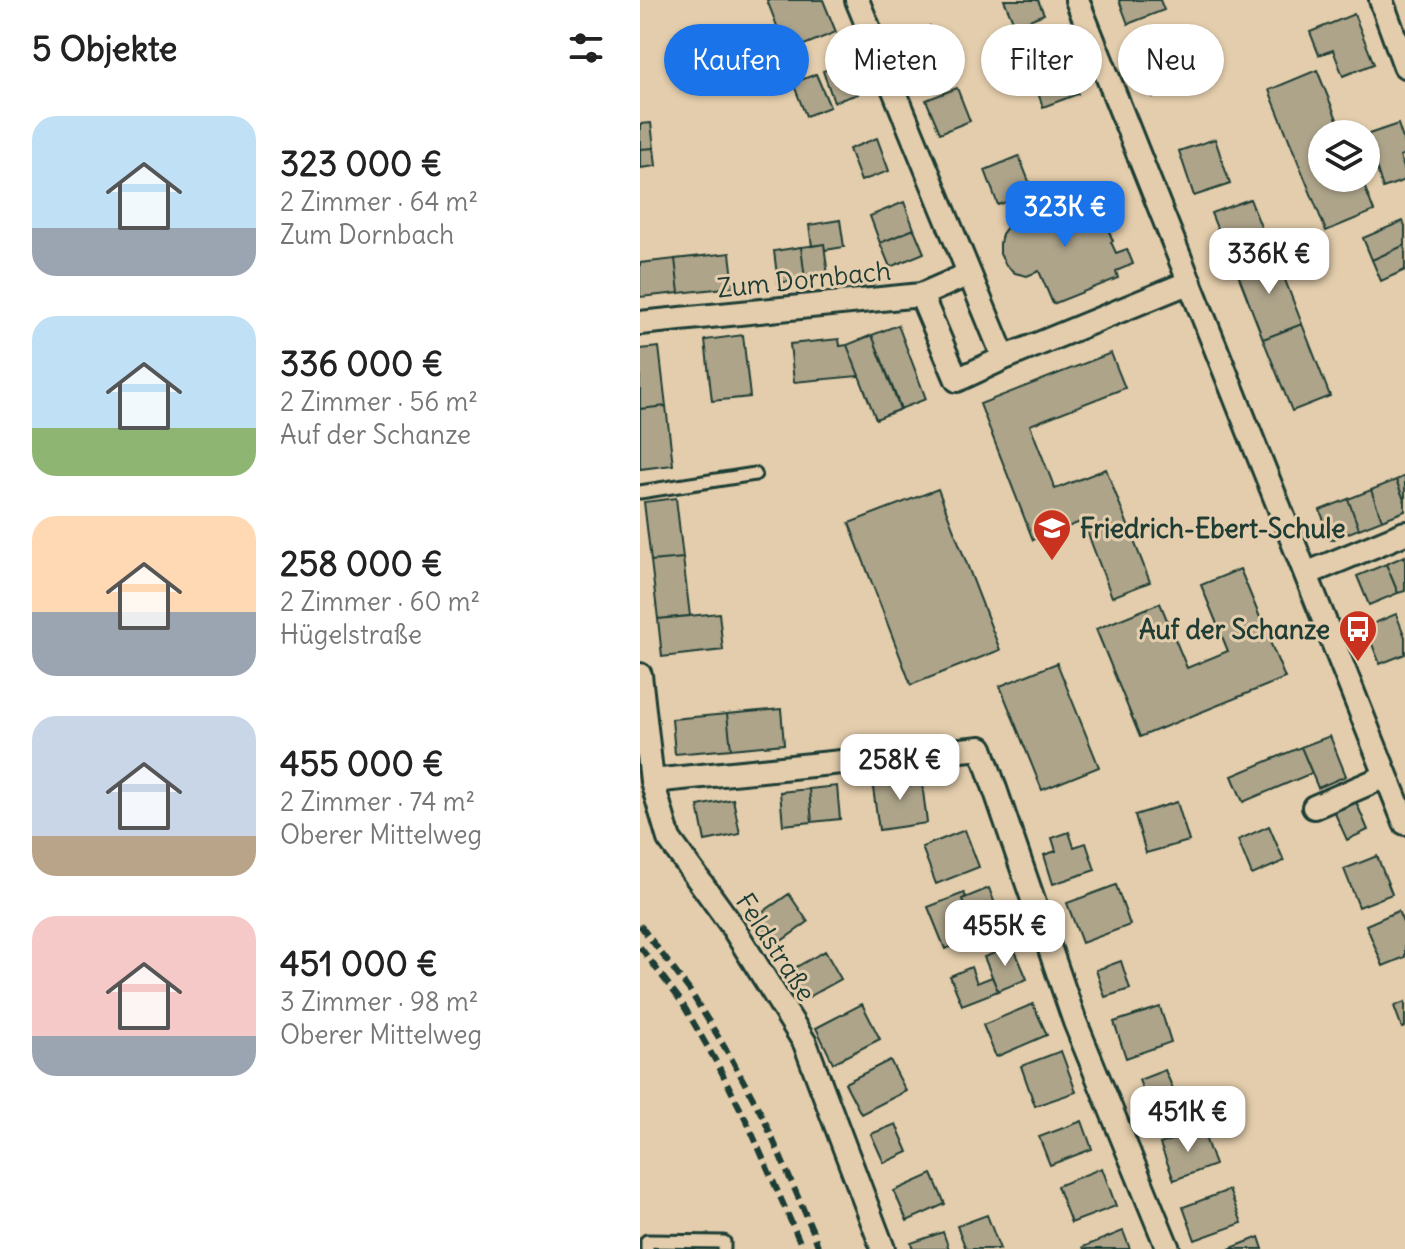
<!DOCTYPE html>
<html lang="de">
<head>
<meta charset="utf-8">
<style>
  :root { --surface:#fff; --page:#f2f2f2; --text:#222; --muted:#767676; --accent:#1a73e8 }
  body { margin:0; font-family:Delius,sans-serif; background:var(--page); color:var(--text); height:100vh; display:flex; flex-direction:column; font-size:30px; white-space:nowrap }
  * { box-sizing:border-box; margin:0 }
  p { font-size:26px; color:var(--muted) }
  .icon { flex:none; width:44px; height:44px; fill:none; stroke:currentColor; stroke-width:2; stroke-linecap:round; stroke-linejoin:round }
  .map { position:relative; flex:1; overflow:hidden }
  .details { display:flex; flex-direction:column; background:var(--surface); width:640px }
  .details>* { flex:none }
  .guide { position:absolute; left:24px; top:24px; width:620px; height:72px; display:flex; gap:16px }
  .buttons { position:absolute; left:668px; top:120px; display:grid; gap:16px }
  .buttons a { display:grid; place-items:center; width:72px; height:72px; border-radius:50%; background:var(--surface); box-shadow:0 2px 6px #0004; font-size:40px }
  .price { position:absolute; translate:-50% -68px; padding:0 18px; border-radius:16px; background:#fff; color:#222; font-size:26px; line-height:52px; filter:drop-shadow(0 2px 4px #0008) }
  .price::after { content:''; position:absolute; left:50%; top:48px; width:24px; height:18px; margin-left:-12px; background:inherit; clip-path:polygon(0 0,100% 0,50% 100%) }
  .price.on { background:var(--accent); color:#fff }
  ul { padding:0; list-style:none }
  li { display:flex; align-items:center; gap:24px; height:200px; padding:0 32px }
  li span { display:grid; place-items:center; flex:none; width:224px; height:160px; border-radius:24px; color:#555 }
  li>.icon { margin-inline-start:auto }
  span .icon { width:96px; height:96px; fill:#fffc; stroke-width:1 }
  li b { font-size:34px }
  h2 { display:flex; justify-content:space-between; align-items:center; height:96px; padding:0 32px; font-size:34px }
  .chip { padding:0 28px; border-radius:36px; background:var(--surface); box-shadow:0 2px 6px #0004; font-size:28px; line-height:72px }
  .chip.on { background:var(--accent); color:#fff }
  main { display:flex; flex:1; min-height:0 }
  .map>svg:first-child { display:block }
</style>
</head>
<body>
<main>
<section class="details">
<h2>5 Objekte<svg class="icon" aria-label="filters" viewBox="0 0 24 24"><path d="M4 7h16M4 17h16"/><circle cx="9" cy="7" r="2"/><circle cx="15" cy="17" r="2"/></svg></h2>
<ul>
<li><span style="background:linear-gradient(#bfe0f5 70%,#9aa5b1 0)"><svg class="icon" aria-label="home" viewBox="0 0 24 24"><path d="M3 11l9-7 9 7M6 9v11h12V9"/></svg></span><div><b>323 000 €</b><p>2 Zimmer · 64 m²</p><p>Zum Dornbach</p></div></li>
<li><span style="background:linear-gradient(#bfe0f5 70%,#8fb573 0)"><svg class="icon" aria-label="home" viewBox="0 0 24 24"><path d="M3 11l9-7 9 7M6 9v11h12V9"/></svg></span><div><b>336 000 €</b><p>2 Zimmer · 56 m²</p><p>Auf der Schanze</p></div></li>
<li><span style="background:linear-gradient(#ffd9b3 60%,#9aa5b1 0)"><svg class="icon" aria-label="home" viewBox="0 0 24 24"><path d="M3 11l9-7 9 7M6 9v11h12V9"/></svg></span><div><b>258 000 €</b><p>2 Zimmer · 60 m²</p><p>Hügelstraße</p></div></li>
<li><span style="background:linear-gradient(#c9d6e8 75%,#b9a48a 0)"><svg class="icon" aria-label="home" viewBox="0 0 24 24"><path d="M3 11l9-7 9 7M6 9v11h12V9"/></svg></span><div><b>455 000 €</b><p>2 Zimmer · 74 m²</p><p>Oberer Mittelweg</p></div></li>
<li><span style="background:linear-gradient(#f6c9c9 75%,#9aa5b1 0)"><svg class="icon" aria-label="home" viewBox="0 0 24 24"><path d="M3 11l9-7 9 7M6 9v11h12V9"/></svg></span><div><b>451 000 €</b><p>3 Zimmer · 98 m²</p><p>Oberer Mittelweg</p></div></li>
</ul>
</section>
<div class="map">
<svg width="765" height="1249" viewBox="0 0 765 1249">
  <rect width="100%" height="100%" fill="#e3cdac"/>
  <filter id="ink" filterUnits="userSpaceOnUse"><feTurbulence type="fractalNoise" baseFrequency=".0125" numOctaves="2"/><feDisplacementMap in="SourceGraphic" scale="16" xChannelSelector="R" yChannelSelector="G"/><feConvolveMatrix kernelMatrix="1 2 1 2 8 2 1 2 1" color-interpolation-filters="sRGB"/></filter>
  <g filter="url(#ink)">
    <path fill="#ada48a" stroke="#1f3d34" stroke-width="2" d="M127 0H183L196 32 147 52Z
      M364 0H398L404 14 375 26Z
      M479 0H520L524 10 488 24Z
      M714 14 734 64 703 76 693 50 679 55 670 32Z
      M290 26 301 55 273 66 262 36Z
      M533 41 549 83 513 97 498 55Z
      M420 46 438 94 403 107 386 59Z
      M208 62 218 94 194 102 183 71Z
      M677 70 703 134H682V178H721L734 211 686 231 629 90Z
      M176 74 190 107 166 116 153 83Z
      M317 88 330 121 300 133 286 100Z
      M11 123 14 148 0 149V124Z
      M758 124 765 145V154L760 156 765 171V180L743 188 726 135Z
      M237 138 249 171 221 181 209 149Z
      M575 139 590 184 554 196 539 151Z
      M14 148 16 166 0 168V149Z
      M379 156 393 192 358 205 345 170Z
      M453 192 473 241 471 242 476 253 487 249 493 264 476 271 478 278 413 304 399 271 387 276 375 273 366 265 360 254V243L362 234 367 227Z
      M610 199 625 237 586 251 571 213Z
      M264 202 274 229 240 243 230 216Z
      M200 220 204 247 185 250 184 244 172 246 169 225Z
      M763 221 765 226V245L732 260 723 238Z
      M274 229 284 253 250 267 240 243Z
      M184 244 188 276 165 279 161 247Z
      M765 245V270L741 281 732 260Z
      M161 247 165 279 138 283 134 251Z
      M90 253 94 287 39 293 35 259Z
      M635 254 662 324 623 339 596 269Z
      M35 259 39 293 0 297V263Z
      M662 324 690 396 652 411 623 339Z
      M258 325 286 399 260 409 232 335Z
      M103 335 110 397 72 401 65 340Z
      M232 335 261 409 236 419 207 345Z
      M199 339 200 346 207 345 219 376 154 382 150 344Z
      M19 347 26 406 0 409V349Z
      M471 353 485 388 390 425 415 489 466 469 510 582 472 597 443 521 393 540 340 404Z
      M26 406 33 465 0 469V409Z
      M765 476V502L756 480Z
      M756 480 765 502V511L742 520 731 490Z
      M298 489 360 650 271 685 209 523Z
      M731 490 742 520 719 529 708 499Z
      M36 498 43 558 11 561 4 502Z
      M708 499 719 529 691 540 680 510Z
      M765 556V591L758 593 746 564Z
      M43 558 50 616 18 619 11 561Z
      M746 564 758 593 729 605 717 576Z
      M600 569 645 678 500 737 456 629 520 603 547 668 588 651 561 585Z
      M79 613 83 650 22 657 18 619Z
      M756 614 765 637V654L740 664 725 627Z
      M417 663 459 767 402 790 360 686Z
      M141 709 144 744 91 749 87 714Z
      M87 714 91 749 35 754 32 719Z
      M690 736 706 776 678 788 661 747Z
      M661 747 672 773 603 802 592 776Z
      M281 775 287 823 239 830 232 781Z
      M197 786 200 819 172 822 169 789Z
      M169 789 172 822 143 825 140 792Z
      M714 797 728 830 707 840 692 807Z
      M93 799 100 834 65 841 58 806Z
      M537 802 549 841 506 853 495 815Z
      M629 826 644 861 612 875 598 840Z
      M325 830 339 867 296 884 282 847Z
      M429 832 434 847 446 843 455 870 413 884 404 855 416 851 412 838Z
      M737 856 752 894 719 907 704 869Z
      M476 885 490 925 442 943 427 903Z
      M349 888 361 920 333 930 322 899Z
      M324 893 326 897 322 899 333 930 338 928 341 935 305 949 288 907Z
      M149 894 168 922 130 949 111 920Z
      M758 911 765 927V957L743 966 726 925Z
      M373 946 387 979 358 991 344 957Z
      M185 951 201 979 160 1002 144 974Z
      M481 961 490 989 465 997 456 970Z
      M331 967 337 983 352 977 358 991 322 1005 310 976Z
      M765 1002V1027L762 1028 754 1006Z
      M222 1004 240 1039 193 1063 176 1028Z
      M393 1004 407 1035 356 1057 343 1025Z
      M520 1007 531 1042 486 1058 474 1022Z
      M421 1051 436 1092 395 1106 381 1066Z
      M250 1060 266 1091 221 1114 205 1083Z
      M525 1070 539 1103 512 1113 499 1080Z
      M442 1121 452 1149 410 1165 399 1137Z
      M256 1124 268 1152 244 1163 231 1134Z
      M562 1129 575 1165 534 1180 520 1144Z
      M462 1168 476 1206 431 1223 417 1186Z
      M292 1174 305 1204 267 1221 254 1191Z
      M589 1190 602 1223 555 1240 543 1207Z
      M347 1215 360 1249H326L317 1226Z
      M483 1231 490 1249H444L443 1247Z
      M303 1232 309 1249H273L271 1243Z
      M619 1237 623 1249H589Z"/>
    <g fill="none" stroke-linecap="round" stroke-linejoin="round">
      <defs>
        <path id="service" d="M0 492 115 474
          M7 1249V1241L84 1242V1249"/>
        <path id="minor" d="M217 0 364 358
          M437 0 765 823
          M741 0 765 66
          M281 295 317 380 364 358 550 282
          M0 323 281 295 329 274
          M666 574 765 533
          M0 675 12 781 29 839 90 923 165 1043 243 1249
          M12 781 341 748 435 1022 528 1249
          M674 807 746 776"/>
      </defs>
      <use href="#service" stroke="#1f3d34" stroke-width="17"/>
      <use href="#minor" stroke="#1f3d34" stroke-width="28"/>
      <use href="#service" stroke="#e3cdac" stroke-width="11"/>
      <use href="#minor" stroke="#e3cdac" stroke-width="22"/>
      <path stroke="#1f3d34" stroke-width="6" stroke-dasharray="12 6" stroke-linecap="butt" d="M0 925 50 991 90 1056 123 1117 172 1229 179 1249
        M0 947 41 1001 78 1065 108 1124 163 1249"/>
    </g>
  </g>
  <defs>
    <symbol id="school-pin" viewBox="-11 -11 22 30"><path d="M0 17L-7.5 6A9.5 9.5 0 1 1 7.5 6Z" fill="#c8321e" stroke="#e3cdac"/><path d="M0-5L7-2L0 1L-7-2ZM-4 1L0 2.5L4 1V4Q0 6-4 4Z" fill="#fff"/></symbol>
    <symbol id="bus-pin" viewBox="-11 -11 22 30"><path d="M0 17L-7.5 6A9.5 9.5 0 1 1 7.5 6Z" fill="#c8321e" stroke="#e3cdac"/><path d="M-5-6H5V4H4V6H2V4H-2V6H-4V4H-5ZM-3.5-4V0h7V-4ZM-3.5 1.2v1.5H-2V1.2ZM2 1.2v1.5H3.5V1.2Z" fill="#fff"/></symbol>
  </defs>
  <g fill-rule="evenodd">
    <use href="#school-pin" x="390" y="506" width="44" height="60"/>
    <use href="#bus-pin" x="696" y="607" width="44" height="60"/>
  </g>
  <g text-anchor="middle" dominant-baseline="central" stroke-width="6" stroke-linejoin="round" paint-order="stroke">
    <g font-size="26" fill="#1f3d34" stroke="#e3cdac">
      <text transform="translate(164 279) rotate(-6)">Zum Dornbach</text>
      <text transform="translate(136 947) rotate(57)">Feldstraße</text>
    </g>
    <g font-size="26" font-weight="bold" fill="#1f3d34" stroke="#e3cdac" text-anchor="start">
      <text x="440" y="528">Friedrich-Ebert-Schule</text>
      <text x="690" y="629" text-anchor="end">Auf der Schanze</text>
    </g>
  </g>
</svg>
<div class="buttons">
<a><svg class="icon" aria-label="layers" viewBox="0 0 24 24"><path d="M12 4l9 5-9 5-9-5zM3 14l9 5 9-5"/></svg></a>
</div>
<b class="price on" style="left:425px;top:249px">323K €</b>
<b class="price" style="left:629px;top:296px">336K €</b>
<b class="price" style="left:260px;top:802px">258K €</b>
<b class="price" style="left:365px;top:968px">455K €</b>
<b class="price" style="left:548px;top:1154px">451K €</b>
<div class="guide">
<a class="chip on">Kaufen</a>
<a class="chip">Mieten</a>
<a class="chip">Filter</a>
<a class="chip">Neu</a>
</div>
</div>
</main>
</body>
</html>
